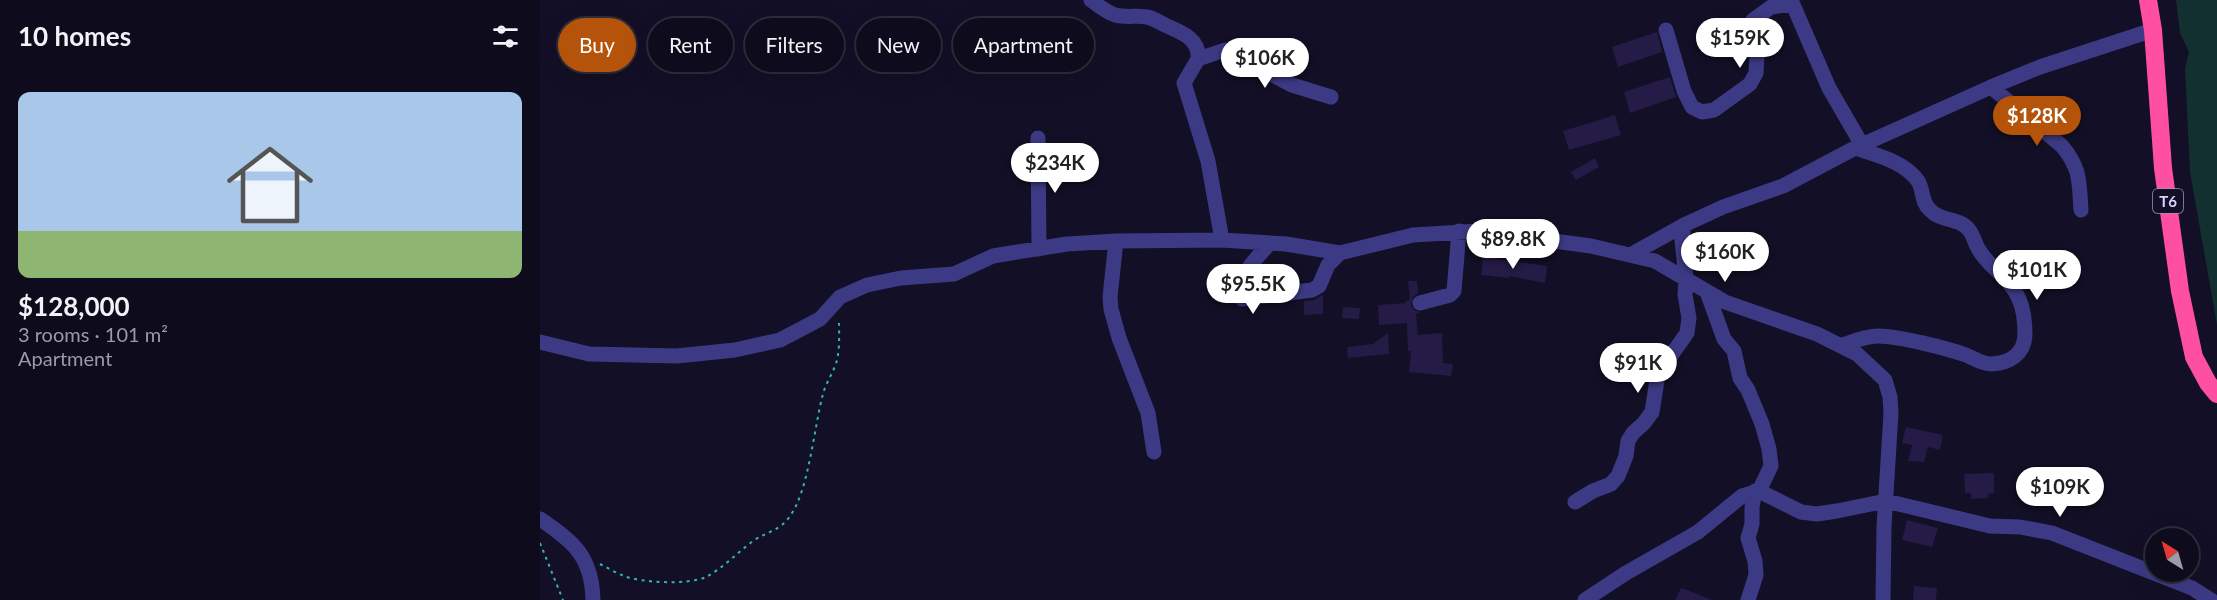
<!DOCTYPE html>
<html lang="en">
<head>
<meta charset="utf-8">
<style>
  :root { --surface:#0e0b1c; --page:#171425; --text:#f1f3f6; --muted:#9b9ba3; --line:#2e2b3b; --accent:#b45309 }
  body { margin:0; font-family:Lato,sans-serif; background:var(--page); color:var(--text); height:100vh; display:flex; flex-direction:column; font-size:22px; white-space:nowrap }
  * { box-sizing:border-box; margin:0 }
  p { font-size:20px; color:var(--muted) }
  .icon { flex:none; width:33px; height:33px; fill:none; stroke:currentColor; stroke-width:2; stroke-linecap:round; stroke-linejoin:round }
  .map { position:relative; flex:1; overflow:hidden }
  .drawer { display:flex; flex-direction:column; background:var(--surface); width:540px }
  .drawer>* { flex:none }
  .hud { position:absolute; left:18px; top:18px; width:570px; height:54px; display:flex; gap:12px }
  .needle { width:39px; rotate:323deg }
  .buttons { position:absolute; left:1605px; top:528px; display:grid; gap:12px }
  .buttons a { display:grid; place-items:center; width:54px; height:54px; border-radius:50%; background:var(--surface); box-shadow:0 6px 24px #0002,0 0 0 2px var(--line); font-size:30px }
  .price { position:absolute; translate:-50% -51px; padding:0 14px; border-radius:21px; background:#fff; color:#222; font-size:20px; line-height:39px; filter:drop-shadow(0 2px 3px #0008) }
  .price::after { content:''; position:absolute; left:50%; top:36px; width:18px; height:14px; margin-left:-9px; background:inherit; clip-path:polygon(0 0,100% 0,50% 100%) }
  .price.selected { background:var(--accent); color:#fff }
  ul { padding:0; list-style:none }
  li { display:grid; align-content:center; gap:12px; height:318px; padding:0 18px }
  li+li { border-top:2px solid var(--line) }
  li span { display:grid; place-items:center; height:186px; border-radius:12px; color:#555 }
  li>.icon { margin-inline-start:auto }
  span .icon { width:108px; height:108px; fill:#fffc; stroke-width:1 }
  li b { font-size:26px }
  h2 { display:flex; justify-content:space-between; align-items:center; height:72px; padding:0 18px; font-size:26px }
  .pill { padding:0 21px; border-radius:27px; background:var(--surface); box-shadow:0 6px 24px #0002,0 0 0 2px var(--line); font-size:21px; line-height:54px }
  .pill.selected { background:var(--accent); color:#fff }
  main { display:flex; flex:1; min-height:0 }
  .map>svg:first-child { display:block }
</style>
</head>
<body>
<main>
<section class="drawer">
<h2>10 homes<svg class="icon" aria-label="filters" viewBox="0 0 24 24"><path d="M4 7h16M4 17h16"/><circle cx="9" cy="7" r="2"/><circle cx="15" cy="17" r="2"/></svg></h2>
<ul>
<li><span style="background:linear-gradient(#a9c7e8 75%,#8fb573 0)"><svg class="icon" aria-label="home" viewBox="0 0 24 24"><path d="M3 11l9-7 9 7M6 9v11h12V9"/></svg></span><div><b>$128,000</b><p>3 rooms · 101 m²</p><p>Apartment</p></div></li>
</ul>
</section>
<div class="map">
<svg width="1677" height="600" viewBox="0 0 1677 600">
  <rect width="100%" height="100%" fill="#130f26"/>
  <path fill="#12302f" d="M1636 0H1677V325L1650 172 1645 69 1649 52 1640 33Z"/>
  <path fill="#241b47" d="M1117 32 1122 52 1078 67 1072 47Z
    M1130 77 1136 97 1090 113 1084 92Z
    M1075 115 1081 135 1029 150 1023 131Z
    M1055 158 1059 167 1036 180 1031 172Z
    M943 257 1007 266 1005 283 969 276V278L941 275Z
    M868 281H877L878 293 873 297 871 305 874 310 880 312 876 314 878 335 902 333 903 363 913 364 911 376 869 372 871 351H868L867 323 839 325 838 305 866 303V301L870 300Z
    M783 295V314L764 315V301L774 300Z
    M803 307 820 308 819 319 802 318Z
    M848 333 849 354 808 358 807 347 833 344Z
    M1366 427 1403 435 1400 450 1388 447 1384 462 1368 461 1372 445 1362 443Z
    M1454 473V493L1448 494V498L1431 499V493H1425L1424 474Z
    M1367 520 1398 528 1392 547 1362 540Z
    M1374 586 1397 588 1396 600H1373Z
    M1141 588 1145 589 1172 600H1135Z"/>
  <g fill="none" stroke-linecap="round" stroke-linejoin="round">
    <path stroke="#2fb8b0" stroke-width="2" stroke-dasharray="3 4.5" stroke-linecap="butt" d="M0 543 23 600
      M60 564C68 568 76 573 84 576 102 583 149 585 166 577 183 568 197 553 213 541 226 532 240 531 250 516 269 490 274 427 283 394 286 382 294 372 297 360 300 347 299 332 299 319"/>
    <path stroke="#3d3a85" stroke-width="15" d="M551 0C559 6 566 12 575 15 586 18 596 15 607 17 613 18 619 22 625 25 640 32 660 38 658 59L644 83 668 161 682 240
      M1251 0 1289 88 1322 145
      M1126 30 1144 91 1152 107 1162 112 1174 110 1210 84 1216 73 1217 55 1210 27 1213 20 1231 7 1252 4
      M658 59 685 50 752 85 791 97
      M1451 87 1522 146C1541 169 1539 182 1541 210
      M498 138 499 249
      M576 241 570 297 571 309 579 338 608 413 614 452
      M730 243C719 255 697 278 697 295L702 299 772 290 779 286 788 265 800 253
      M1092 254 1144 225 1183 207 1243 186 1315 148 1451 87 1500 67 1613 30
      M1167 292 1184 339 1194 351 1200 378 1208 390 1222 424 1229 449 1231 466 1219 491
      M880 303 910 295 914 291 919 231
      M0 342 49 354 137 356 195 350 240 340 280 319 300 297 327 285 361 278 414 274 453 256 527 244 576 241 682 240 746 244 800 253 873 235 940 231 1051 246 1115 261 1185 302 1277 334 1317 354 1345 380 1350 397 1351 413 1344 526 1343 600
      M1303 345C1314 341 1325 336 1338 336 1358 336 1406 348 1426 355 1435 359 1442 364 1452 364 1470 363 1484 354 1485 335 1485 323 1484 310 1479 299 1469 276 1450 269 1439 250 1435 244 1434 236 1429 230 1419 217 1401 222 1390 210 1381 202 1384 191 1378 181 1364 161 1336 155 1315 148
      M1035 502 1053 491 1071 484 1078 476 1086 456 1088 441 1093 433 1104 423 1112 412 1118 374 1147 333 1149 318 1145 295 1146 278 1142 240 1144 225
      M0 519C34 542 52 557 53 600
      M1045 600 1086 573 1158 532 1202 496 1219 491 1261 512 1277 514 1297 511 1346 501 1450 526 1480 527 1512 533 1652 588 1671 600
      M1208 600 1216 575 1215 561 1208 538 1212 524V507L1215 491"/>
    <path stroke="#ff4fa3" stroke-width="18" d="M1608 0 1613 30 1623 168 1640 291 1654 357 1668 383 1677 394"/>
  </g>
  <g text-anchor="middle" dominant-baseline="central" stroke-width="5" stroke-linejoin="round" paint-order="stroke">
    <rect fill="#130f26" stroke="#9e99be" stroke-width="1.5" x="1613" y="189" width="30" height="24" rx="4.5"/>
    <g font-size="15" font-weight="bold" fill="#d9d4ff">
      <text x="1628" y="201">T6</text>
    </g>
  </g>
</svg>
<div class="buttons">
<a><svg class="needle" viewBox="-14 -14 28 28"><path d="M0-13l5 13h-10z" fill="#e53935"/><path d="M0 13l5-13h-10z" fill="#9b9ba3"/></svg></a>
</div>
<b class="price" style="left:1200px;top:69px">$159K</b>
<b class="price" style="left:725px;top:89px">$106K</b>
<b class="price selected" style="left:1497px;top:147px">$128K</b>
<b class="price" style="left:515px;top:194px">$234K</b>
<b class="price" style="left:973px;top:270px">$89.8K</b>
<b class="price" style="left:1185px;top:283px">$160K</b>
<b class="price" style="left:1497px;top:301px">$101K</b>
<b class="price" style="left:713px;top:315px">$95.5K</b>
<b class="price" style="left:1098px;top:394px">$91K</b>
<b class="price" style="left:1520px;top:518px">$109K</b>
<div class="hud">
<a class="pill selected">Buy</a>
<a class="pill">Rent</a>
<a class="pill">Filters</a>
<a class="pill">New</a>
<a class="pill">Apartment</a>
</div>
</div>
</main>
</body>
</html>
